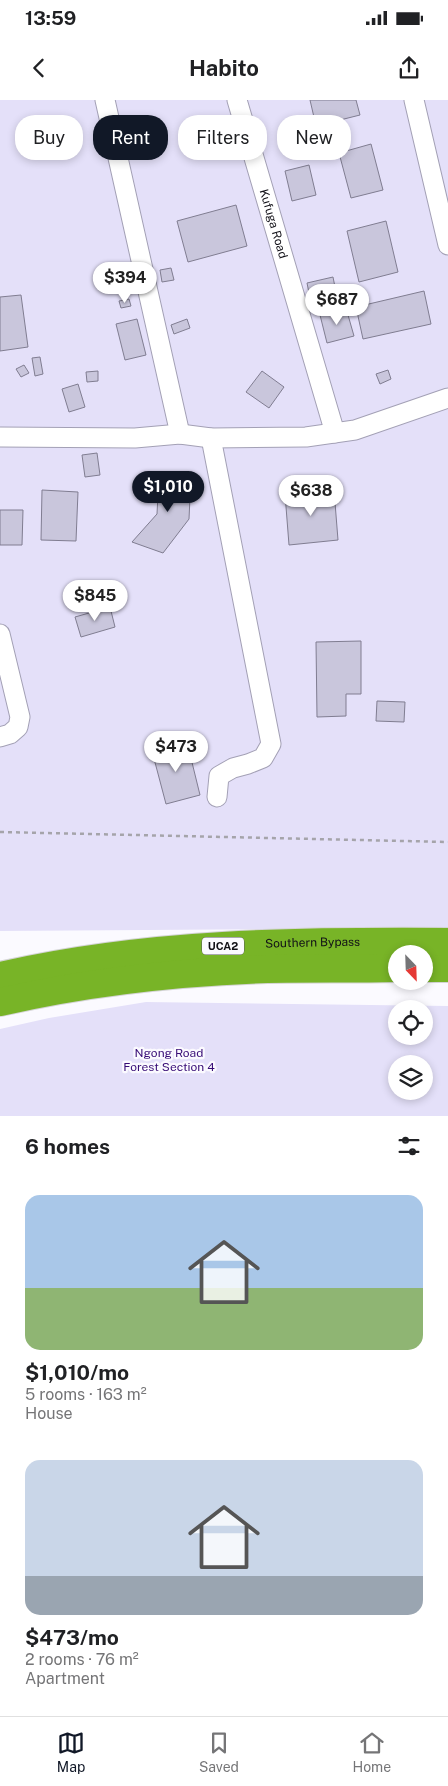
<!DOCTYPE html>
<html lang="en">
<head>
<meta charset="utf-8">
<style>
  :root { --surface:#fff; --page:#f2f2f2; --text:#202124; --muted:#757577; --line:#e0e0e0; --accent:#111827 }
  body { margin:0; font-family:"Public Sans",sans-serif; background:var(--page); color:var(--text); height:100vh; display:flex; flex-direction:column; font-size:19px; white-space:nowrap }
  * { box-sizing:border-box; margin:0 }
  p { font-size:16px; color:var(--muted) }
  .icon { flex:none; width:28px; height:28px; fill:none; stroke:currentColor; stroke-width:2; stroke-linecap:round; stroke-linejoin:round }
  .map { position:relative; height:1016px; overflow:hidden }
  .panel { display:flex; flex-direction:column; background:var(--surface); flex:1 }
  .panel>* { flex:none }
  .top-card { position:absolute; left:15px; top:15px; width:419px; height:45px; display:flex; gap:10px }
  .needle { width:32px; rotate:157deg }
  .fabs { position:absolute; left:388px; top:845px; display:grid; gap:10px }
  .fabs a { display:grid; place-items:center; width:45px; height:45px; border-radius:50%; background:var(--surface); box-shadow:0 2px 8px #0003; font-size:25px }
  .price { position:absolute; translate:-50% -42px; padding:0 11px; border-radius:18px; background:#fff; color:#222; font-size:16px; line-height:32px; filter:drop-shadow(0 1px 2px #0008) }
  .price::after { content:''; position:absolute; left:50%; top:30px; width:15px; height:11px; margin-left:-8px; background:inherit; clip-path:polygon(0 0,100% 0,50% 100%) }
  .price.active { background:var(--accent); color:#fff }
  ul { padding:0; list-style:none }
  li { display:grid; align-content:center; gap:10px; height:265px; padding:0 25px }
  li span { display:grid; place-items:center; height:155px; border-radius:15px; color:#555 }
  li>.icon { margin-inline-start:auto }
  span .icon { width:90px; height:90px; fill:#fffc; stroke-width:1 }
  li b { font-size:21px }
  h2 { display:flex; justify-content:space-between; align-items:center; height:60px; padding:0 25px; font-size:21px }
  .pill { padding:0 18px; border-radius:20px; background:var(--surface); box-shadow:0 2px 8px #0003; font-size:18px; line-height:45px }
  .pill.active { background:var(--accent); color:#fff }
  .status { display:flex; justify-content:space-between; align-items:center; height:35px; padding:0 25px; background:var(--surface); direction:ltr }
  .status svg { height:14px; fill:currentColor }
  header { display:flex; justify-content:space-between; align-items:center; height:65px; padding:0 25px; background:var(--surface); font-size:22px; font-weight:700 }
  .menu { display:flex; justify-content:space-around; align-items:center; height:70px; border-top:1px solid var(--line); background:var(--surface); font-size:14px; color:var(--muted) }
  .menu a { display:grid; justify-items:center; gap:2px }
  .menu .active { color:var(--accent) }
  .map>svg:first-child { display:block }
</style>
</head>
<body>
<div class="status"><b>13:59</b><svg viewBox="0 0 49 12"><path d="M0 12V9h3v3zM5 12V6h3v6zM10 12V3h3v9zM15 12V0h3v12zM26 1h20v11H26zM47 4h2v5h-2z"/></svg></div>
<header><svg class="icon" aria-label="back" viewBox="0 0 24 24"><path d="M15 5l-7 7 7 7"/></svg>Habito<svg class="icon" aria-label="share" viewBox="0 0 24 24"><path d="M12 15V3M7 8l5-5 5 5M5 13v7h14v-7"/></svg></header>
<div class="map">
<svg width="448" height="1016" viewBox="0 0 448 1016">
  <rect width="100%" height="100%" fill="#fbfaff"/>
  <path fill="#e4e0f9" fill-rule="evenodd" d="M0 0H448V828L0 831Z
    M146 902 448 906V1016H0V929L49 918ZM396 909H424V936H396ZM396 964H424V991H396Z"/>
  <path fill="#c9c6dc" stroke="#807d91" d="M310 0H356L360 15 316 26Z
    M371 44 383 90 351 98 339 53Z
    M309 65 316 95 292 101 285 71Z
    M236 105 247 146 188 162 177 121Z
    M386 121 398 172 359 182 347 131Z
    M171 168 174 180 162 182 160 170Z
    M333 177 337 197 311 203 307 183Z
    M424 191 431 224 363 239 356 207Z
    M21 195 28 247 0 251V197Z
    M129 199 131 206 121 208 119 201Z
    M346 208 354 236 327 243 320 215Z
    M137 219 146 255 125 260 116 224Z
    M187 219 190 228 174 234 171 225Z
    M40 257 43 274 35 276 32 258Z
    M24 265 29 273 21 277 16 269Z
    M388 270 391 279 380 284 376 274Z
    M98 271V281L87 282 86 272Z
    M262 271 284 287 269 308 246 292Z
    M78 284 85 307 69 312 62 289Z
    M97 353 100 375 85 377 82 355Z
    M159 375 191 376 189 419 163 453 132 442 157 414Z
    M42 390 78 392 76 441 41 440Z
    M334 390 338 440 289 445 285 394Z
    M0 410H23L22 445H0Z
    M110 507 115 527 81 537 75 517Z
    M361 541V594H346V616L317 617 316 542Z
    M377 601 405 602 404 622 376 621Z
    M187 642 200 695 166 704 152 651Z"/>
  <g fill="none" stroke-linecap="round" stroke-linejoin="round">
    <defs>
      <g id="minor">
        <path d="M105 0 180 334"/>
        <path id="s1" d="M237 0 335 333"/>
        <path d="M414 0 448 145"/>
        <path d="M0 337 135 338 180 334 211 338 306 337 355 330 448 298"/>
        <path d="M211 338 271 644 263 658 248 664 233 668 219 676 217 697"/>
        <path d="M0 534 20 617 18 627 10 634 0 637"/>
      </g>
      <g id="highway">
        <path d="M424 868H448"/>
        <path id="s2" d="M0 876C147 842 298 841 448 842"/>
        <path d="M0 902C87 882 178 872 267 869 310 868 353 869 396 868"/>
      </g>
    </defs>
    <use href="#minor" stroke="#a3a0b5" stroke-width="21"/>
    <use href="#highway" stroke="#d4d4d5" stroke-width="30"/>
    <path stroke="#a5a4aa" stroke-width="2.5" stroke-dasharray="4 4" stroke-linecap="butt" d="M0 732 448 742"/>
    <use href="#minor" stroke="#fff" stroke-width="19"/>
    <use href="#highway" stroke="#78b427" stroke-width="28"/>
  </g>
  <g text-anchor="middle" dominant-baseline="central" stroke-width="4.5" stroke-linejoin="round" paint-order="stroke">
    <rect fill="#fbfaff" stroke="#57565d" stroke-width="1" x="202" y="837.5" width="42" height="17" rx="4"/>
    <g font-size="11" font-weight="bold" fill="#111017">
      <text x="223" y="846">UCA2</text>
    </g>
    <g font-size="12" fill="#111017" stroke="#fbfaff">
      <text stroke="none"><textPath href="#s1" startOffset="129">Kufuga Road</textPath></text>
      <text stroke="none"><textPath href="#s2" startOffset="315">Southern Bypass</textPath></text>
    </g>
    <g font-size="12" fill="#370c76" stroke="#fbfaff">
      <text x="169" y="953">Ngong Road<tspan x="169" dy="14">Forest Section 4</tspan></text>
    </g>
  </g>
</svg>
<div class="fabs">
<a><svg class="needle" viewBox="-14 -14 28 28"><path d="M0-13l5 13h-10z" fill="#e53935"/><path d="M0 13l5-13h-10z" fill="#757577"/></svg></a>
<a><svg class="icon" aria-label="locate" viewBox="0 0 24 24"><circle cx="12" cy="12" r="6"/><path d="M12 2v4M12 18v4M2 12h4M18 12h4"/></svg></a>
<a><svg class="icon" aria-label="layers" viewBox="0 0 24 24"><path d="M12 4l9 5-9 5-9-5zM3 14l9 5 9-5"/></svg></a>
</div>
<b class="price" style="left:125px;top:204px">$394</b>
<b class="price" style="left:337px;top:226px">$687</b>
<b class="price active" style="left:168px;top:413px">$1,010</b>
<b class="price" style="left:311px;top:417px">$638</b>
<b class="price" style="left:95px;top:522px">$845</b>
<b class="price" style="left:176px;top:673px">$473</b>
<div class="top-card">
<a class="pill">Buy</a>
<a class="pill active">Rent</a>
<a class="pill">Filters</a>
<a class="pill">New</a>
</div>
</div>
<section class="panel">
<h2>6 homes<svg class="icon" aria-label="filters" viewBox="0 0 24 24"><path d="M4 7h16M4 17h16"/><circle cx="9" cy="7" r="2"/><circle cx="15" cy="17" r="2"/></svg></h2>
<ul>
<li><span style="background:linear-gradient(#a9c7e8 60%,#8fb573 0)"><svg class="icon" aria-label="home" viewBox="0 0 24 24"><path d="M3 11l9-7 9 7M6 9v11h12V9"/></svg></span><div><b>$1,010/mo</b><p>5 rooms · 163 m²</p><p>House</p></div></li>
<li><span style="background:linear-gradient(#c9d6e8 75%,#9aa5b1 0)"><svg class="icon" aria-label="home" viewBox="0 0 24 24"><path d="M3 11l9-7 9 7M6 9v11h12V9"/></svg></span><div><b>$473/mo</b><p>2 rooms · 76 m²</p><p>Apartment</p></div></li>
</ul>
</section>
<nav class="menu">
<a class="active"><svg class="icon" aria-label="map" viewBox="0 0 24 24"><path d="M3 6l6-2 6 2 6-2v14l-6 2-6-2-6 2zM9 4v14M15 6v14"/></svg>Map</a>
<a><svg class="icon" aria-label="saved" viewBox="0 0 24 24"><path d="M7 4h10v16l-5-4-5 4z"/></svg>Saved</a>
<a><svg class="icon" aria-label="home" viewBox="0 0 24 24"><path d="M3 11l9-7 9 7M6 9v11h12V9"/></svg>Home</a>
</nav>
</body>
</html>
